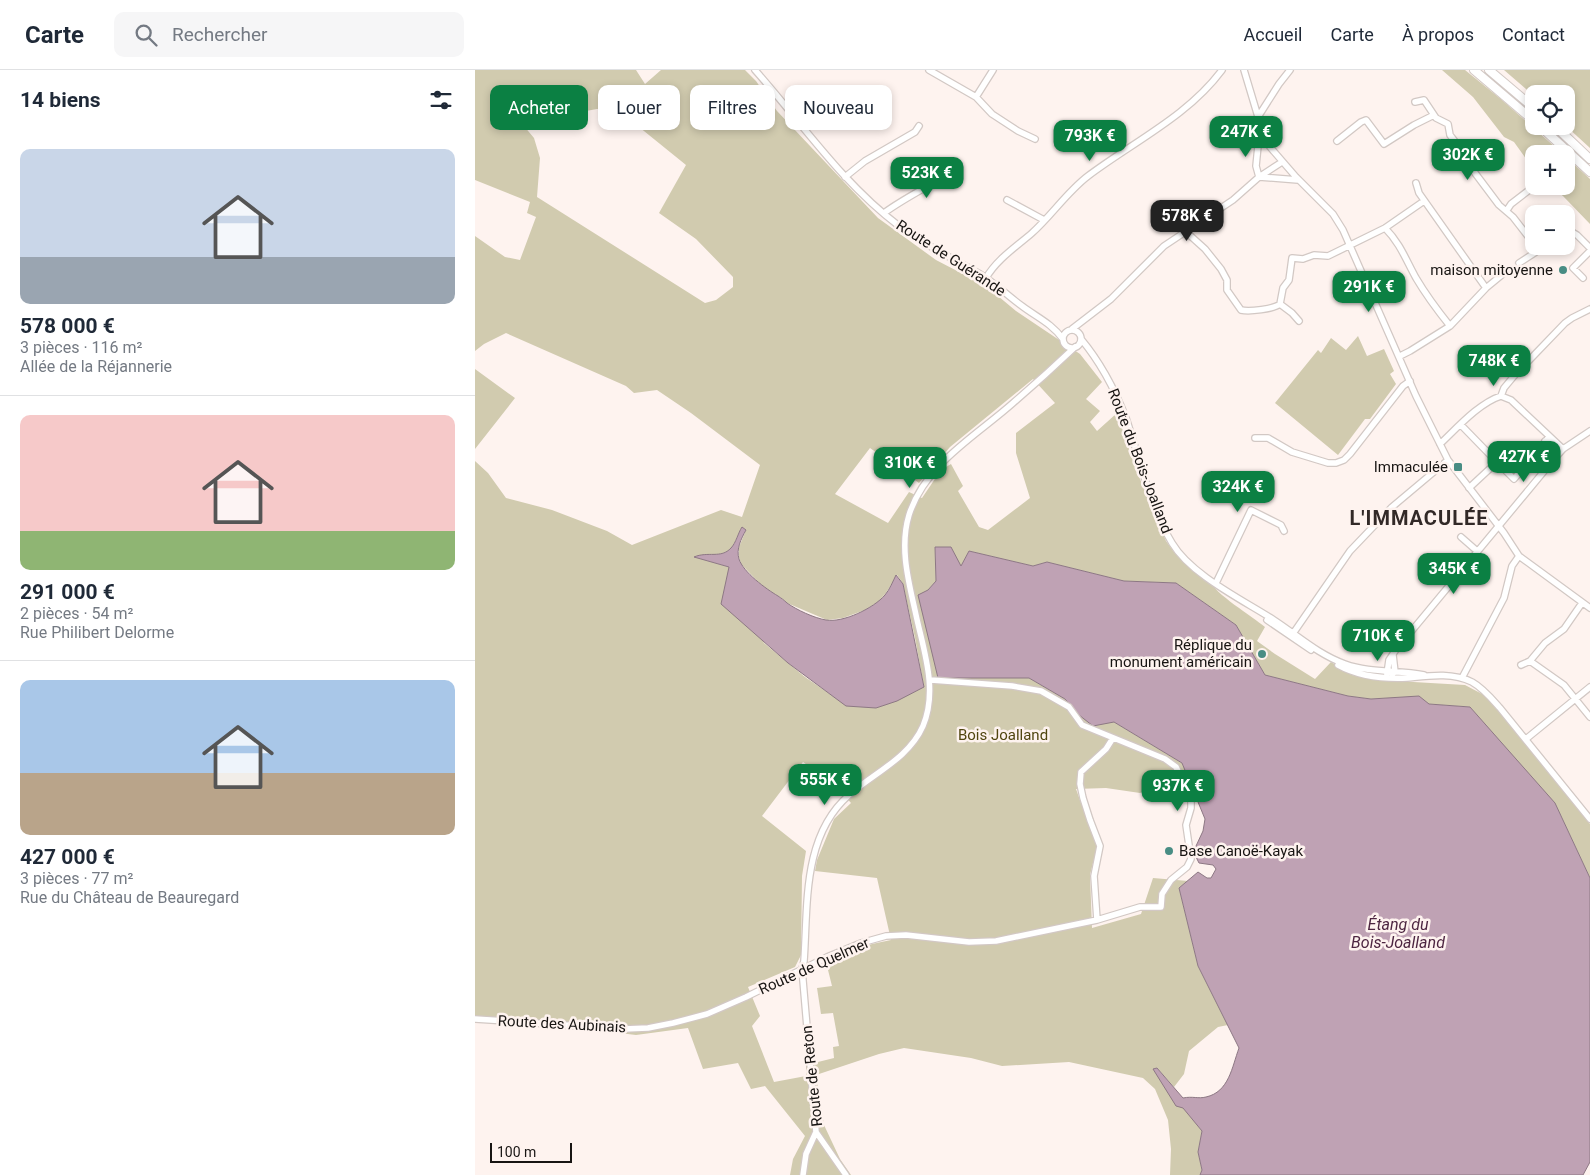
<!DOCTYPE html>
<html lang="fr">
<head>
<meta charset="utf-8">
<style>
  :root { --surface:#fff; --page:#f6f6f7; --text:#1f2937; --muted:#747a83; --line:#e0e1e3; --accent:#0b8043 }
  body { margin:0; font-family:Roboto,sans-serif; background:var(--page); color:var(--text); height:100vh; display:flex; flex-direction:column; font-size:19px; white-space:nowrap }
  * { box-sizing:border-box; margin:0 }
  p { font-size:16px; color:var(--muted) }
  .icon { flex:none; width:28px; height:28px; fill:none; stroke:currentColor; stroke-width:2; stroke-linecap:round; stroke-linejoin:round }
  .map { position:relative; flex:1; overflow:hidden }
  .drawer { display:flex; flex-direction:column; background:var(--surface); width:475px }
  .drawer>* { flex:none }
  .banner { position:absolute; left:15px; top:15px; width:475px; height:45px; display:flex; gap:10px }
  .fabs { position:absolute; left:1050px; top:15px; display:grid; gap:10px }
  .fabs a { display:grid; place-items:center; width:50px; height:50px; border-radius:10px; background:var(--surface); box-shadow:0 2px 8px #0003; font-size:25px }
  .scale { position:absolute; left:15px; bottom:12px; width:82px; box-sizing:border-box; padding-left:5px; border:2px solid #181513; border-top:0; font-size:14px; line-height:18px; white-space:nowrap; color:#181513; -webkit-text-stroke:4px #fef3ef; paint-order:stroke }
  .price { position:absolute; translate:-50% -42px; padding:0 11px; border-radius:10px; background:var(--accent); color:#fff; font-size:16px; line-height:32px; filter:drop-shadow(0 1px 2px #0008) }
  .price::after { content:''; position:absolute; left:50%; top:30px; width:15px; height:11px; margin-left:-8px; background:inherit; clip-path:polygon(0 0,100% 0,50% 100%) }
  .price.current { background:#222; color:#fff }
  ul { padding:0; list-style:none }
  li { display:grid; align-content:center; gap:10px; height:265px; padding:0 20px }
  li+li { border-top:1px solid var(--line) }
  li span { display:grid; place-items:center; height:155px; border-radius:10px; color:#555 }
  li>.icon { margin-inline-start:auto }
  span .icon { width:90px; height:90px; fill:#fffc; stroke-width:1 }
  li b { font-size:21px }
  h2 { display:flex; justify-content:space-between; align-items:center; height:60px; padding:0 20px; font-size:21px }
  .chip { padding:0 18px; border-radius:10px; background:var(--surface); box-shadow:0 2px 8px #0003; font-size:18px; line-height:45px }
  .chip.current { background:var(--accent); color:#fff }
  header { display:flex; align-items:center; gap:30px; box-sizing:border-box; height:70px; padding:0 25px; background:var(--surface); border-bottom:1px solid var(--line) }
  header strong { font-size:24px }
  nav { display:flex; gap:28px; margin-inline-start:auto; font-size:18px }
  .search { width:350px; height:45px; background:var(--page); display:flex; align-items:center; gap:12px; box-sizing:border-box; padding:0 18px; border-radius:10px; color:var(--muted); font-size:19px }
  main { display:flex; flex:1; min-height:0 }
  .map>svg:first-child { display:block }
</style>
</head>
<body>
<header>
<strong>Carte</strong>
<div class="search"><svg class="icon" aria-label="search" viewBox="0 0 24 24"><circle cx="10" cy="10" r="6"/><path d="M15 15l6 6"/></svg>Rechercher</div>
<nav><a>Accueil</a><a>Carte</a><a>À propos</a><a>Contact</a></nav>
</header>
<main>
<section class="drawer">
<h2>14 biens<svg class="icon" aria-label="filters" viewBox="0 0 24 24"><path d="M4 7h16M4 17h16"/><circle cx="9" cy="7" r="2"/><circle cx="15" cy="17" r="2"/></svg></h2>
<ul>
<li><span style="background:linear-gradient(#c9d6e8 70%,#9aa5b1 0)"><svg class="icon" aria-label="home" viewBox="0 0 24 24"><path d="M3 11l9-7 9 7M6 9v11h12V9"/></svg></span><div><b>578 000 €</b><p>3 pièces · 116 m²</p><p>Allée de la Réjannerie</p></div></li>
<li><span style="background:linear-gradient(#f6c9c9 75%,#8fb573 0)"><svg class="icon" aria-label="home" viewBox="0 0 24 24"><path d="M3 11l9-7 9 7M6 9v11h12V9"/></svg></span><div><b>291 000 €</b><p>2 pièces · 54 m²</p><p>Rue Philibert Delorme</p></div></li>
<li><span style="background:linear-gradient(#a9c7e8 60%,#b9a48a 0)"><svg class="icon" aria-label="home" viewBox="0 0 24 24"><path d="M3 11l9-7 9 7M6 9v11h12V9"/></svg></span><div><b>427 000 €</b><p>3 pièces · 77 m²</p><p>Rue du Château de Beauregard</p></div></li>
</ul>
</section>
<div class="map">
<svg width="1115" height="1105" viewBox="0 0 1115 1105">
  <rect width="100%" height="100%" fill="#fef3ef"/>
  <path fill="#d1cbaf" fill-rule="evenodd" d="M0 0H161L170 14 186 0H270L281 11 302 41 403 148 461 190 511 216 541 241 605 284 627 312 611 329 625 341 615 352 622 361 642 343 660 397 691 471 699 482 734 510C740 524 777 546 790 557L782 571 800 584 840 609 856 592 877 605 904 610 990 615 1009 625 1031 648 1115 754V808L1086 746 995 637 954 634 919 628 896 629 873 626 790 605 761 555 701 513 649 511 572 492 558 496 494 481 486 496 460 477 461 511 453 520 463 608H554L590 629 604 645 639 652 707 693 714 707 693 713 665 723 631 718 601 719 622 777 615 805 617 858 666 844 678 808 713 811 704 818 723 896 753 955 743 957 714 981 709 1004 699 1017 682 998 679 999 727 1061 723 1082 727 1100 725 1105H695L696 1079 693 1050 680 1019 668 1008 594 992 527 996 496 988 429 978 404 984 341 1005 349 1055 365 1089 376 1105H315L318 1089 330 1066 290 1016 276 1019 263 993 228 999 213 958 161 965 120 960 78 959 76 952 0 946V391L13 403 31 428 77 440 132 461 157 475 246 440 267 447 285 395 216 343 182 320 159 323 151 316 31 263 9 274 0 281V166L30 187 45 190 61 147 52 143 55 132 0 110ZM46 21 61 30 100 43 122 39 143 40 211 95 184 143 221 169 258 207V217L241 230 230 233 62 127 65 88 59 68 33 37 37 23ZM558 309 580 333 541 363V383L555 428 513 460 504 457 483 421 488 416 476 394 466 400 447 428 434 422 413 453 360 424 395 378 444 413 475 377ZM267 458 271 460 264 477V487L266 494 289 518 305 527 312 533 352 550 368 548 390 540 403 532 411 523 422 505 428 514 440 568 449 617 371 635 330 607 289 573 254 497 220 487C231 485 251 487 258 476 261 470 263 464 267 458ZM328 692 360 715 376 733 359 749 342 790 340 801 402 808 416 870 397 874 351 892 357 916 342 918 346 944 358 943 364 976 358 977 359 988 331 995V1006L299 1012 277 956 285 946 273 917 320 897 326 885 327 806 331 781 287 746Z
    M967 0H990L1027 30 1088 84H1059V100L1039 72 1029 67 998 27Z
    M1029 0H1115V78L1091 56V24H1059V26Z
    M1091 87 1115 109V154L1088 126 1076 116H1091Z
    M883 266 892 286 909 279 919 301 915 304 921 314 895 349H890L863 385 800 333 843 280 846 283 856 268 871 280Z
    M0 299 40 328 0 379Z"/>
  <path fill="#bfa2b4" stroke="#8d7884" d="M267 457 271 460C266 469 261 479 264 489 268 502 291 519 303 526 306 528 309 530 312 533 322 540 339 548 351 550 368 553 399 538 410 525 415 519 418 511 421 505L428 514 449 617 422 631 401 638 371 636 313 593 246 534 254 497 219 487C233 481 246 489 256 478 261 473 263 463 267 457Z
    M460 477H476L486 496 494 481 558 496 572 492 649 511 701 513 761 555 790 605 873 626 896 629 944 626 954 634 995 637 1080 733 1115 808V1092L1108 1105H725L727 1100 723 1082 727 1061 708 1038 701 1036 678 999 682 998 708 1028C718 1026 723 1029 731 1027 754 1022 757 997 764 978L723 896 704 818 723 802 732 808H736L741 799 738 795 724 793 721 787V776L728 761 730 749 707 693 639 652 618 656 604 645 590 629 554 608H463L443 525 453 520 461 511Z"/>
  <g fill="none" stroke-linecap="round" stroke-linejoin="round">
    <defs>
      <path id="minor" d="M280 0C327 53 366 112 424 156 449 175 477 188 505 204 520 213 533 226 547 236 563 248 576 253 588 269
        M454 0 501 27 517 44 543 61 560 69
        M769 0 787 60 795 77 821 107 858 144 868 160 941 326 973 390 1029 463 1044 486 1115 538
        M501 27 518 0
        M940 32 949 30 961 48 973 54 975 65 994 90 1000 103 1024 135 1038 147 1059 174
        M783 47 804 14 815 0
        M784 66 781 96 784 107 823 110
        M862 71 886 52 891 50 909 74 939 55 959 45
        M998 96 1006 93 1024 80
        M370 107 390 91 440 62 444 56
        M941 113 944 123 1011 218
        M532 130 569 150
        M1032 140 1036 134 1058 117
        M409 143C432 126 459 114 483 98
        M910 158C925 173 931 190 941 208 951 225 963 241 975 256
        M710 161 730 179 746 199 752 210V220L766 240C774 242 799 239 805 234L808 218 814 210 817 188 828 189 839 185 853 186 910 158 949 131
        M1091 164 1097 162 1102 165 1115 178
        M1062 178 1064 180 1071 176
        M1044 193 1064 180
        M511 208C522 189 541 177 557 163 577 145 592 122 613 106 658 72 713 46 747 0
        M1108 208 1098 198 1115 181
        M805 234 817 243 824 251
        M597 259 636 229 689 176 758 130 784 107 807 92
        M588 269a9 9 0 1 1 18 0a9 9 0 1 1-18 0Z
        M606 269C626 293 640 320 651 348 665 389 674 435 697 473 716 505 768 530 799 550 822 565 844 585 870 594 895 603 923 600 949 605
        M925 286 935 281 975 256 1011 218 1028 204
        M1026 326 1029 318 1039 306 1090 253 1097 248 1115 239
        M986 355 1022 392 994 418
        M780 368H793L817 382 853 393H861L869 390 875 384 928 316 935 311
        M1070 371 1082 386
        M965 374C982 358 1004 333 1026 326L1036 330 1088 379
        M1022 392 1039 409 1074 367
        M986 467 1002 481
        M741 513 776 440 806 455 809 461
        M1107 533 1089 559 1070 573 1055 591 1089 615 1115 647
        M792 550 836 580
        M817 565 875 481 917 437 973 390
        M863 595C883 606 909 609 932 608 953 606 976 602 997 612 1008 618 1017 629 1025 638L1115 749
        M1046 595 1055 591
        M912 604 914 590 920 581 1080 388 1088 379 1115 361
        M917 604 920 602 918 585
        M988 608V606L1029 528 1037 496 1044 486
        M1051 669 1115 617
        M622 850 619 806 625 776 615 750 608 728 605 714 606 702 631 679 638 668
        M0 949 149 959 173 958 198 953 232 944 271 927 352 887 386 873 411 866 431 865 494 872 521 871 622 850 665 837H686L687 824 696 810 712 797 716 789 711 755 716 738V729L701 697 690 689 607 655 594 637 566 621 537 616 456 610
        M328 1105 331 1084 341 1062
        M371 1105 341 1062 327 899 329 891C333 835 327 766 374 725 399 703 434 688 448 656 463 620 449 582 441 545 434 513 424 478 434 445 450 394 501 366 538 333 559 315 580 296 600 277"/>
      <path id="highway" d="M999 0 1059 51
        M1014 0 1059 38
        M1065 56 1115 102
        M1080 56 1115 89"/>
    </defs>
    <use href="#minor" stroke="#d2c8c4" stroke-width="8"/>
    <use href="#highway" stroke="#d2c8c4" stroke-width="10"/>
    <use href="#minor" stroke="#fff" stroke-width="5.5"/>
    <use href="#highway" stroke="#fff" stroke-width="8"/>
  </g>
  <g fill="#488d84" stroke="#fef3ef" stroke-width="2">
    <circle cx="1088" cy="200" r="5"/>
    <rect x="978" y="392" width="10" height="10" rx="2.5"/>
    <circle cx="787" cy="584" r="5"/>
    <circle cx="694" cy="781" r="5"/>
  </g>
  <g text-anchor="middle" dominant-baseline="central" stroke-width="5" stroke-linejoin="round" paint-order="stroke">
    <g font-size="15" fill="#181513" stroke="#fef3ef">
      <text transform="translate(476 188) rotate(33)">Route de Guérande</text>
      <text transform="translate(665 391) rotate(69)">Route du Bois-Joalland</text>
      <text transform="translate(339 896) rotate(-24)">Route de Quelmer</text>
      <text transform="translate(87 954) rotate(3)">Route des Aubinais</text>
      <text transform="translate(337 1006) rotate(-96)">Route de Reton</text>
    </g>
    <g font-size="15" fill="#181513" stroke="#fef3ef" text-anchor="end">
      <text x="1078" y="200">maison mitoyenne</text>
      <text x="973" y="397">Immaculée</text>
      <text x="777" y="575">Réplique du<tspan x="777" dy="17">monument américain</tspan></text>
      <text x="704" y="781" text-anchor="start">Base Canoë-Kayak</text>
    </g>
    <g font-size="15" fill="#514610" stroke="#fef3ef">
      <text x="528" y="665">Bois Joalland</text>
    </g>
    <g font-size="16" font-style="italic" fill="#4d2541" stroke="#fef3ef">
      <text x="923" y="854">Étang du<tspan x="923" dy="18">Bois-Joalland</tspan></text>
    </g>
    <g font-size="20" font-weight="bold" letter-spacing="1" fill="#322927" stroke="#fef3ef">
      <text x="944" y="448">L'IMMACULÉE</text>
    </g>
  </g>
</svg>
<div class="fabs">
<a><svg class="icon" aria-label="locate" viewBox="0 0 24 24"><circle cx="12" cy="12" r="6"/><path d="M12 2v4M12 18v4M2 12h4M18 12h4"/></svg></a>
<a>+</a>
<a>−</a>
</div>
<div class="scale">100 m</div>
<b class="price" style="left:771px;top:88px">247K €</b>
<b class="price" style="left:615px;top:92px">793K €</b>
<b class="price" style="left:993px;top:111px">302K €</b>
<b class="price" style="left:452px;top:129px">523K €</b>
<b class="price current" style="left:712px;top:172px">578K €</b>
<b class="price" style="left:894px;top:243px">291K €</b>
<b class="price" style="left:1019px;top:317px">748K €</b>
<b class="price" style="left:1049px;top:413px">427K €</b>
<b class="price" style="left:435px;top:419px">310K €</b>
<b class="price" style="left:763px;top:443px">324K €</b>
<b class="price" style="left:979px;top:525px">345K €</b>
<b class="price" style="left:903px;top:592px">710K €</b>
<b class="price" style="left:350px;top:736px">555K €</b>
<b class="price" style="left:703px;top:742px">937K €</b>
<div class="banner">
<a class="chip current">Acheter</a>
<a class="chip">Louer</a>
<a class="chip">Filtres</a>
<a class="chip">Nouveau</a>
</div>
</div>
</main>
</body>
</html>
